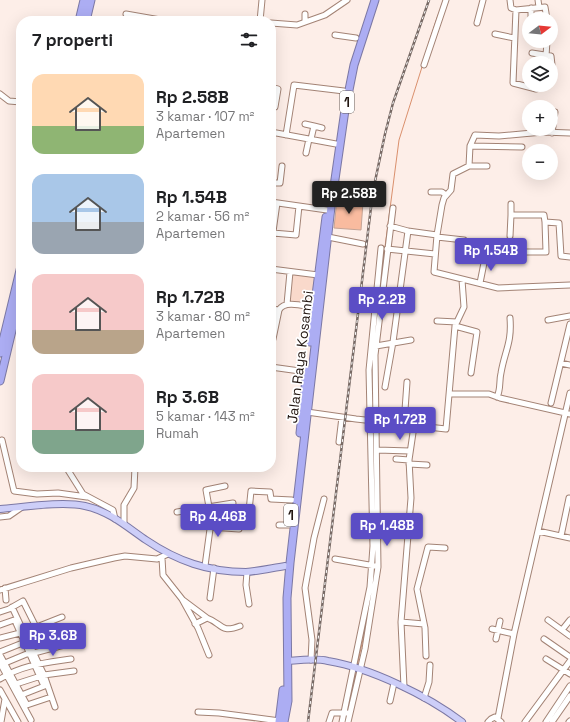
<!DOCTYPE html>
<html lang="id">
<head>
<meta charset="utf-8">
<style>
  :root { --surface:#fff; --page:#f6f6f6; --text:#202124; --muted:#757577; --accent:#5b4dc5 }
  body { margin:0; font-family:"Space Grotesk",sans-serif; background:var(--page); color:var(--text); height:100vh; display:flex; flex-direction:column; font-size:15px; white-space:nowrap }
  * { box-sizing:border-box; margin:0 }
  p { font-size:13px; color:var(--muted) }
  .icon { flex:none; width:22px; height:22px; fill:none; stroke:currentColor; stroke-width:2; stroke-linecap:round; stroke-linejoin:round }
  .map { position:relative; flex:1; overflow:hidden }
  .side { position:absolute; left:16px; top:16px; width:260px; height:456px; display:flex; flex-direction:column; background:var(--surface); border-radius:16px; box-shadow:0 4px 16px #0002 }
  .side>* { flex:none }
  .needle { width:26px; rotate:74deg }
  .tools { position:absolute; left:522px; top:12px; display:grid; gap:8px }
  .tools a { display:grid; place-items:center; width:36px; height:36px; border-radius:50%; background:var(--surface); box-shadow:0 4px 16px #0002; font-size:20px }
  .price { position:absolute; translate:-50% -34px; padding:0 9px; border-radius:4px; background:var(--accent); color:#fff; font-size:13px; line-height:26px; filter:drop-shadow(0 1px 2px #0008) }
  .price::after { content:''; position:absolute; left:50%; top:24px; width:12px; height:9px; margin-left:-6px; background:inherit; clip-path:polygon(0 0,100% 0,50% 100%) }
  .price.on { background:#222; color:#fff }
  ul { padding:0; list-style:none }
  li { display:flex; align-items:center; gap:12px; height:100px; padding:0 16px }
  li span { display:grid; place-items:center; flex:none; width:112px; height:80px; border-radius:12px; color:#555 }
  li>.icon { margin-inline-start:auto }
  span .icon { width:48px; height:48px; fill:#fffc; stroke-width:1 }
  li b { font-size:17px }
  h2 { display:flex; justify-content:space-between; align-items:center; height:48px; padding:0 16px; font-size:17px }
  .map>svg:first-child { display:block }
</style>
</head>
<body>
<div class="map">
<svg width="570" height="722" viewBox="0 0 570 722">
  <rect width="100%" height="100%" fill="#fdeee8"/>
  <path fill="#f9d9cb" d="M291 274 316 278 313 304 288 300Z"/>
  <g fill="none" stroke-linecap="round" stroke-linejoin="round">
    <path stroke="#da906d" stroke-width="1" d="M429 42 438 15
      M385 247 399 140 422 67
      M379 289 385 250
      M372 392 373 361
      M373 445 374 462
      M375 564V551
      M374 574 375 567
      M357 666 368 617
      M355 680 357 671
      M347 711 353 689"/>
  </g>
  <path fill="#f9bb9f" stroke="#c6a495" d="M337 199 363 202 361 230 334 228Z"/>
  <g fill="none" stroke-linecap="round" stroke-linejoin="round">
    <defs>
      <path id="minor" d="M510 0 511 8 516 10
        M538 0 539 7
        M126 14 166 21
        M531 19V8
        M233 21 238 20 259 21
        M260 21 262 0
        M305 22V14
        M271 23 297 25 325 15 347 0
        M477 23 483 0
        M495 34 514 38
        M335 35 356 38
        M532 53 551 56 553 74
        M546 56 547 41
        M424 65 446 0
        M271 87 278 89 275 107
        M536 89 513 83 516 10 545 7 547 19
        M0 94 9 101 21 102
        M551 111 555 112 552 133
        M305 124 314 126 311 139
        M314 126 322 128
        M271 132 336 144
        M286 135 294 85 344 91
        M470 146 522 147
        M306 153 309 139
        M469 166 470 146 475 135 499 136 543 132 570 133
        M487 166H469L453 174 451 190 444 198 442 205 437 235 434 272 498 288 570 285
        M271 170H272
        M271 183H280L282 166
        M431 192H442L446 195
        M271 202 327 210
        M511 215V204
        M390 226 408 231
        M273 233 296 235 299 206
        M510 236 511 215H544L545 222 559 223 561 256 570 257
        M328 237 363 244
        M437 237 464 240
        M271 246 277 203
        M387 249 435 254
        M510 252H546L545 222
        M271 269 318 275
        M480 283 485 258
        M287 304 290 272
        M271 309 279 310C285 299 306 307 317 308
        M548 320 570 316
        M437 321 457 322
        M455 326 477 332 471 373
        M271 343 273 339 279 310
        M376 346 411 340
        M561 363 570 365
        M271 367 307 372
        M385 387 393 342 408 231 437 235
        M449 394H489L500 398 570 414
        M497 397C501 389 499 381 501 373 505 350 512 343 510 318
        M551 403 570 324
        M307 412 356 419 446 429 455 326 464 307 462 280
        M404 424 407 382
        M2 440 14 491 37 494 58 493 87 497
        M339 442 342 417
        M377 450 410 451
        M396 459 409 460
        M409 464 427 465
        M66 467 83 494 113 510 115 519
        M209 507 206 490 225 486
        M249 511 251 491 270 492 271 499 292 500
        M177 512 233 503
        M0 517 9 516 22 507
        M124 524V505L134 488 135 467
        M279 525H289
        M210 527 239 529
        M538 531 570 538
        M561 536 569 498
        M162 558 163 575 182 599 198 628 209 655
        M335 559 375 566
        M205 566 213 507
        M247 572 246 585 249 604
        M5 588 6 600
        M0 590 71 568 114 558 125 556 157 559 168 554
        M210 598 214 568
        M183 600 207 618
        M12 607 44 675 55 707
        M0 612 9 609 23 601 36 627
        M548 620 570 636
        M401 622 424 624
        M16 623 44 686
        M195 624 207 618C222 623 220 634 240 626
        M0 625 14 620
        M492 629 514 634
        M562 630 570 620
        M0 638 24 632 62 617
        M496 639 500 621
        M544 639 570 657
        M26 643 63 631
        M0 652 25 642
        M34 653 68 644
        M0 655 27 705 51 697
        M426 656 425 628 417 589 428 547 445 548
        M546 659 570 674
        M311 660 312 640 305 588 314 538 324 499
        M0 663 31 720
        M5 663 29 653
        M0 679C22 665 45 663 71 659
        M16 684 44 675 74 671
        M404 687 401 622 411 498 409 460 414 426
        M0 690 18 722
        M19 696 47 685
        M424 698 429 682 430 665
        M390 701 394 683
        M198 712 219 713 280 721
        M498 718 514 634 570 393
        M1 722 5 699
        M329 722 332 713H347
        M342 722 370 587 373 546 369 370 381 248
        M348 722 365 649 378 567 375 355 393 208
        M488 722 491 719 495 717 501 722
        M525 722 570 661
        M546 722 570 686
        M552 722 570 696
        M569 722 570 721"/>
      <path id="major" d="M0 509C24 507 63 501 85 506 109 511 127 527 146 540 177 561 208 572 246 572 259 571 272 568 285 566
        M288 661C301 660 315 658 328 661 371 668 428 696 462 722"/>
      <path id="highway" d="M79 21 84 0
        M86 21 91 0
        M310 342 326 217
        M0 353 21 266
        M0 381 21 293
        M300 433 307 370
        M279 722 283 690
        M284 722 288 701 287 598 290 563 331 207 345 110 354 65 375 0"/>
    </defs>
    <use href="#minor" stroke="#a38375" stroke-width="7"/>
    <use href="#major" stroke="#7c78a4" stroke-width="8"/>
    <use href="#highway" stroke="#7c78a4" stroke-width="9"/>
    <use href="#minor" stroke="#fff" stroke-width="5"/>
    <use href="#major" stroke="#cdcef8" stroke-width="6"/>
    <use href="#highway" stroke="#acadf3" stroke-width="7"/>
    <defs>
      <path id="rail" d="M308 722 373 191 385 134 393 103 429 0"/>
    </defs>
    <use href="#rail" stroke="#776964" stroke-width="2.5"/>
    <use href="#rail" stroke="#fff" stroke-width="1" stroke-dasharray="3" stroke-linecap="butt"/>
  </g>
  <g text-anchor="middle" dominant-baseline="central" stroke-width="3.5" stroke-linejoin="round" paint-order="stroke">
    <g fill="#fff" stroke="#645c58" stroke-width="1">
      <rect x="340" y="91" width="14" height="22" rx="3"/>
      <rect x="284" y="504" width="14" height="22" rx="3"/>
    </g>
    <g font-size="13" font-weight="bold" fill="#221611">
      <text x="347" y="102">1</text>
      <text x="291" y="515">1</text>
    </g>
    <g font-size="14" fill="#221611" stroke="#fff">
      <text transform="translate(300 357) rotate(-83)">Jalan Raya Kosambi</text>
    </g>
  </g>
</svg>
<div class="tools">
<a><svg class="needle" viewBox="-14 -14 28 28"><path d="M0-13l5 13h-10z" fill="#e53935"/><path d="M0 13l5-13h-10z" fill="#757577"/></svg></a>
<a><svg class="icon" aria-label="layers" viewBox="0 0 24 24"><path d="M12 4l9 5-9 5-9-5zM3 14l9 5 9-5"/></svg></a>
<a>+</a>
<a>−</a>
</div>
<b class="price on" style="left:349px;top:215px">Rp 2.58B</b>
<b class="price" style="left:491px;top:272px">Rp 1.54B</b>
<b class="price" style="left:382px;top:321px">Rp 2.2B</b>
<b class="price" style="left:400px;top:441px">Rp 1.72B</b>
<b class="price" style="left:218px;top:538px">Rp 4.46B</b>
<b class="price" style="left:387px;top:547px">Rp 1.48B</b>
<b class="price" style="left:53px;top:657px">Rp 3.6B</b>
<section class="side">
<h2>7 properti<svg class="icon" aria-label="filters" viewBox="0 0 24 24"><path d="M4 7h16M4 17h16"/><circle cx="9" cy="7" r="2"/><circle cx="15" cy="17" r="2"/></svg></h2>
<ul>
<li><span style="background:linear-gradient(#ffd9b3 65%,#8fb573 0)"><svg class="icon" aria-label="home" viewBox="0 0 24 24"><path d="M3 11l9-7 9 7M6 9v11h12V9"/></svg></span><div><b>Rp 2.58B</b><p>3 kamar · 107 m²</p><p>Apartemen</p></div></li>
<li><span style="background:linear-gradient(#a9c7e8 60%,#9aa5b1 0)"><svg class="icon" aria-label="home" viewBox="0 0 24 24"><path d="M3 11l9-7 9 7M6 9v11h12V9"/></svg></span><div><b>Rp 1.54B</b><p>2 kamar · 56 m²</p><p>Apartemen</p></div></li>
<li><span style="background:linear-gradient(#f6c9c9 70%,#b9a48a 0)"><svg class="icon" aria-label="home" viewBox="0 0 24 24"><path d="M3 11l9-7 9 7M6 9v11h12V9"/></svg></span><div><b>Rp 1.72B</b><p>3 kamar · 80 m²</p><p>Apartemen</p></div></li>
<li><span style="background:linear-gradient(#f6c9c9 70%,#7fa58c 0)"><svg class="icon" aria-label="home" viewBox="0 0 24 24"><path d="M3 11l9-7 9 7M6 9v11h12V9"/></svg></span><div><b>Rp 3.6B</b><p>5 kamar · 143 m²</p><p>Rumah</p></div></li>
</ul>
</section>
</div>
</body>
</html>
